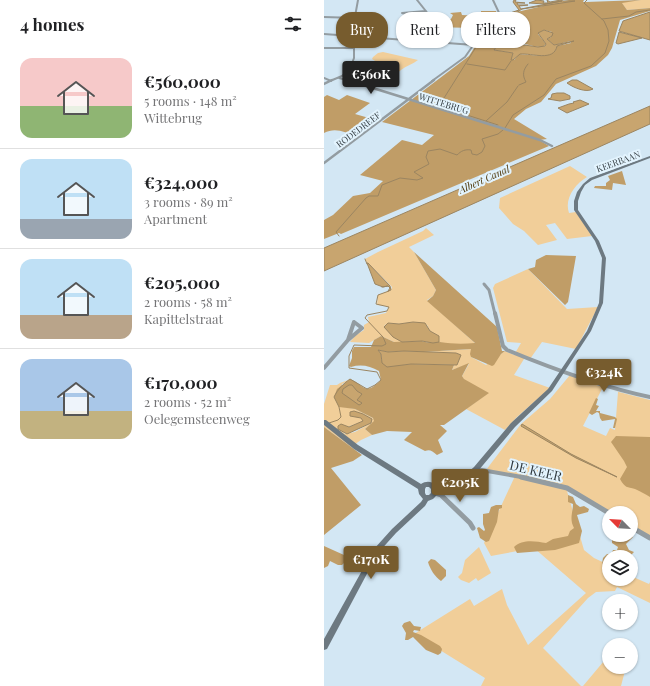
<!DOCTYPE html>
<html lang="en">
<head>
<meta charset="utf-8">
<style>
  :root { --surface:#fff; --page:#f2f2f2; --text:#202124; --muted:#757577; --line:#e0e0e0; --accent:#775c2e }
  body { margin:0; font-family:"Playfair Display",serif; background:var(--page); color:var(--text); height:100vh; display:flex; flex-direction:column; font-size:15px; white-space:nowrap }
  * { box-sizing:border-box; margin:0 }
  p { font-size:13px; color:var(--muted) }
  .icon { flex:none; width:22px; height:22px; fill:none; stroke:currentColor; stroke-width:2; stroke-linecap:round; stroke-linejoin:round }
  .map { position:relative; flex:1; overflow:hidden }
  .side { display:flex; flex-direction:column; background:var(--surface); width:324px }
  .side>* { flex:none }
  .top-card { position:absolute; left:12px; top:12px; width:254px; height:36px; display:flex; gap:8px }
  .needle { width:26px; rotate:294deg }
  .buttons { position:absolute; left:278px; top:506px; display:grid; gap:8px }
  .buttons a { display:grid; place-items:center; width:36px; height:36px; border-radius:50%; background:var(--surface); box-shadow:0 1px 3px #0004; font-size:20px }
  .price { position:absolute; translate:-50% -34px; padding:0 9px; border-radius:4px; background:var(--accent); color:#fff; font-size:13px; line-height:26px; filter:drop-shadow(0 1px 2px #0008) }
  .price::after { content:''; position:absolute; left:50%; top:24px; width:12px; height:9px; margin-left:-6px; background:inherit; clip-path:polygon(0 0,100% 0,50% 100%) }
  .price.on { background:#222; color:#fff }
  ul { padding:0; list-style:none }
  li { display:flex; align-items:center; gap:12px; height:100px; padding:0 20px }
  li+li { border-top:1px solid var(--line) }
  li span { display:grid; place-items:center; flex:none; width:112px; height:80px; border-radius:12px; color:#555 }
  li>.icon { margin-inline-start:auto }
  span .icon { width:48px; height:48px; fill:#fffc; stroke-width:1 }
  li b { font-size:17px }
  h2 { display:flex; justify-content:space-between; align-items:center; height:48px; padding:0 20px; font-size:17px }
  .chip { padding:0 14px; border-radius:16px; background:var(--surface); box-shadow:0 1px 3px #0004; font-size:14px; line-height:36px }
  .chip.on { background:var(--accent); color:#fff }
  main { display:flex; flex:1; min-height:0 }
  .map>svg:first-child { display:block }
</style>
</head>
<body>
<main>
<section class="side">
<h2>4 homes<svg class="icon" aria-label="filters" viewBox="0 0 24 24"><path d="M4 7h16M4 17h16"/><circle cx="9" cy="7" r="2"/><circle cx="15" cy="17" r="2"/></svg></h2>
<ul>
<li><span style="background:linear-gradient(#f6c9c9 60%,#8fb573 0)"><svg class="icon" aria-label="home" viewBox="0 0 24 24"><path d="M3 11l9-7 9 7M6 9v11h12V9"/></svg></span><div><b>€560,000</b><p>5 rooms · 148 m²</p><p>Wittebrug</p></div></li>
<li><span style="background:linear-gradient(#bfe0f5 75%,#9aa5b1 0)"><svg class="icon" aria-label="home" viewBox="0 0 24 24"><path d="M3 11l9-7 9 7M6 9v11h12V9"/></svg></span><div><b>€324,000</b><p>3 rooms · 89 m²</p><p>Apartment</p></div></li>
<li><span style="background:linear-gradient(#bfe0f5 70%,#b9a48a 0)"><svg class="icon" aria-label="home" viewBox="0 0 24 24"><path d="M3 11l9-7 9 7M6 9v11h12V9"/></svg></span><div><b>€205,000</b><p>2 rooms · 58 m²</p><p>Kapittelstraat</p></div></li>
<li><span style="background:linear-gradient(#a9c7e8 65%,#c2b280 0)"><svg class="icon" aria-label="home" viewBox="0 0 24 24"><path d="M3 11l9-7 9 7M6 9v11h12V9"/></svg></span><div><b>€170,000</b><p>2 rooms · 52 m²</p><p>Oelegemsteenweg</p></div></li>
</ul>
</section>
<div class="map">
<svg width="326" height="686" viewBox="0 0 326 686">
  <rect width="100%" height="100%" fill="#d3e7f4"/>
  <path fill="#f1ce99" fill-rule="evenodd" d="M317 0H326V8L303 10 297 2Z
    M59 52 94 60C89 64 82 66 77 70 66 78 63 83 48 81L46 79 52 74 49 71 50 68 56 64 48 59 49 57 54 53Z
    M246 166 263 177C251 184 240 199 245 213L252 212 268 236 243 239 231 223 222 225 233 240 214 245 200 231 189 224 175 208 176 198Z
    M102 228 110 235 85 247 90 252 112 290 109 296 103 300 152 344H122L115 342V337L106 331 103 325 89 322 75 324 66 323 61 325 60 327 78 342H70L57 336 45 343 26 342 32 335 40 330V325L45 322 44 317 62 313 65 308 62 306 53 305 54 295 67 290 68 287 44 263H43L41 259 54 252 99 231Z
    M204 269 243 309 274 307 252 349 218 342 206 359H200L190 375 226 388 193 417 181 430 142 409 164 393 140 380 138 376 145 364 128 370 130 365H133L136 355 132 353 99 352 147 349V357L162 365 181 351 190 355 197 343 183 342 169 288 171 284Z
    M246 375 281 387 246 377 279 387 259 426 282 436 286 428 291 430 294 392 287 390 326 400V537L307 525V513H286L243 491 260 550 270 558 285 565V579H307V576L325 584 326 582V603L293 587 291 591 272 592 264 598 219 648 257 686H157L161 678 90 634 146 599 150 606 178 589 183 605 204 645 262 593 210 548 167 556 160 543 191 476 162 470 197 424 226 399Z
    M27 379 18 384 15 406 31 409 49 418 51 421 41 429 48 435 37 440 27 447 0 427V404L6 385H13L16 383ZM39 414 48 419 47 423 31 432 21 434 17 430C23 426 32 425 39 421L40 419 34 417Z
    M155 547 167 573 154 581 152 578 145 583 137 580 134 577 138 573 141 560Z
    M285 655V667H302L297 686H259Z"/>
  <path fill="#c09d67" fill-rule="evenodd" d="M245 0H260L259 2H262L317 0 298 3 303 10 326 8V11L296 20 288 48 284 55 272 66 232 84 217 102 202 109 190 119 223 139 215 140 225 146 17 234 15 233 0 239V220L9 215 29 196 46 193 59 181 36 175 78 140 98 145 110 135 58 122 145 56 164 26 184 14ZM220 30 228 32 227 37 223 39 230 45 247 41V43L233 46 231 51 218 56 195 54 190 60 188 56 189 53 170 50C179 33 205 48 219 47L222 44 214 34Z
    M157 11H172L174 17 159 16 151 19 152 28 106 27 112 21 127 19 129 15 126 13 137 12 138 15 154 16 157 15Z
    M3 95 15 100 23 95 46 103 31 114 52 120 32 136C21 132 11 127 0 133V97Z
    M298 171 302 185 289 183 288 190 270 188 271 186H282V183L286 180 284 176Z
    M90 252 173 327 178 351H181L177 354 170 365 168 366 147 357 146 354 147 349 99 352 80 351 64 352 54 350 57 354V360L72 365 87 364 130 365 128 370 145 363 138 376 140 379 165 393 120 425H116L123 431 114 440 119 452 113 455C108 451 106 449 101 451L80 440 88 432 63 431 48 435 41 429 50 421 49 418 31 409 15 407 10 397 13 389 26 379C41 385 40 397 57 380L55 371C46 366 37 364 27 367L25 366 28 358V351L30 347H47L50 340 57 336 70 342 98 341C104 344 110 341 116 342 128 344 139 344 151 343L103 301 109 296 112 290Z
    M222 255 252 256 244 302 241 305 204 269 211 267 212 260Z
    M272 398 274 399 272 405 275 406 272 411H276V413L291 417 293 419 291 428H289L291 419 278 421 276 418 275 413 273 412 268 415 265 413Z
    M0 427 38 455 29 461 7 468 37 505 0 535Z
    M292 436 326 437V497C321 494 316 491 311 489 303 487 301 488 296 479L303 467 300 461 287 442Z
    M244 495 249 497 252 504 256 507 260 506 265 509 264 512 253 515 258 531 255 543 231 550 193 553 190 547C198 539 211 541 222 543L229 539 244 536 246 531 250 528C245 519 249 512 249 504L244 502Z
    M172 505H178V508L175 509 173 522 165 541 162 542 156 538 153 528 155 527 160 531 161 530 159 524V514L165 513 167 507Z
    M307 533 309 537 302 544 305 550 310 552 307 555 304 554 301 557H285V571L278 564 279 558 283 554 287 555 289 550H293L294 547 288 543V540L298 537V535H307Z
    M0 546 20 555 22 557V561L18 565H14L6 561 4 566 0 568Z
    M107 559 111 560 122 570V576L117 581C111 577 106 569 104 562Z
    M86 621 90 626 97 627 96 631 90 630 89 632 97 635 116 646 118 649 117 653 114 655 102 650 89 637 84 640H81L82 633 78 626 80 623Z"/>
  <path fill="#c8a56f" stroke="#9b8561" d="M190 0H192L191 2 201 3H193L194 5H204L195 6 197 9 238 1 221 4 205 3 213 0 220 1 219 3H224L223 0 226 2 237 0 239 1H251L198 9 192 13 185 14 186 16 179 21 180 27H178L176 20 183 15V14L195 10 189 2Z
    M326 12V40L295 31 299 21Z
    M220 30 229 33 228 36 223 39 230 45 250 41 233 46C230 62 208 53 196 54L189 60H187L189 53 170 50 175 43 180 42 214 47 221 46 222 44 214 33Z
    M295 32 318 38 294 44 292 43Z
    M248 80H253L269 89C262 93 250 88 243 83Z
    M233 93H240L246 96V99L236 101 224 99 227 98 228 94Z
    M256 100 265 104 243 113 234 108 245 104 250 103 249 102Z
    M326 106V124L0 271V248Z
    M43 263H44L66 286 67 290 64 291 66 288 64 286 59 287 51 284Z
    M89 322 101 323 106 331 115 336V342L109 343 98 341 78 342 69 337 60 327 64 323 75 324Z
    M54 350 64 352 80 351 132 353 137 355 133 365 87 364 63 367 58 363 57 354Z
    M25 385H28L33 391 38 394 33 400 38 403 37 404 35 405 18 393 19 389Z
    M30 411 39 414 48 419 47 423 23 434 14 429V426L17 424 25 427 39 421 37 418 26 416V412Z
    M198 424 247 454 293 477 252 458 197 426Z"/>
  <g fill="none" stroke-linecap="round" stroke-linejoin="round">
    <path stroke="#9b8561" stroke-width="1" d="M278 19 305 16 312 12 326 10
      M143 64 181 70 187 61
      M195 85 202 82C198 75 199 70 204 64
      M162 121 183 102 194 86
      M174 125 115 106 164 28 206 29 197 44
      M181 128 189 115 220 95 232 79 267 66 281 53 285 41 284 30 280 21 260 3 263 0
      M15 236 12 232 42 198 45 196H54L58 185 76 178 93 180 99 178 90 172 105 164 102 157 104 151 116 149 133 155C137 151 141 149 147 150L148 154 153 155 158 152 161 146 158 139 174 134 179 130
      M41 259 43 264
      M58 287 64 286 66 288
      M5 423 14 420 17 417 15 407 10 397C14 389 19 384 26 379L43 389 51 385 57 380 53 372 25 368V356L30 345 58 346 62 344 59 337 41 318 43 315 63 311 65 307 52 304 54 295 65 291"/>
    <path stroke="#939ca1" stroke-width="2" d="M81 14 78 13 102 11
      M0 17 32 18
      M0 34 150 45
      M92 41 109 20 93 0
      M0 48H30
      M0 78 7 81
      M15 78 26 81
      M6 81 18 76 26 69 30 58V22L34 0
      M108 81 141 57 162 27 177 17 169 0"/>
    <path stroke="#939ca1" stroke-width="2.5" d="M23 80 216 140 228 146
      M0 84 8 80
      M0 163 110 80"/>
    <path stroke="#939ca1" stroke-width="3" d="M160 284 165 290 171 314"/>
    <path stroke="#939ca1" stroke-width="4" d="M171 313 179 346 183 350C229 369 277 387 326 397
      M30 322 38 328 24 340Z
      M0 368 24 340
      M152 469 203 478"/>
    <path stroke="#939ca1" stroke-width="5" d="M197 477 243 488 285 513
      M111 493 117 495 146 523 149 528
      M307 527 326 538"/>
    <path fill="#6d7981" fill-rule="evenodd" d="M326 156V158L268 180 261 185 257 192 254 201V210L275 241 282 258 279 303 267 331 228 391 191 427 154 471 137 486 114 490V493L111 497 109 499 104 501 101 506 72 533 54 553 3 649 0 650V639L50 549 68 529 97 502 99 499 95 494 94 489 30 449 0 425V420H2L34 445 97 484C102 481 107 481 112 485L133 482 150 467 187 423 224 389 263 331 275 303 278 258 271 241 250 210V201L253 192 259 184 266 178ZM102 487H105L107 489V493L105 495H102L101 493V489Z"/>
  </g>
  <g text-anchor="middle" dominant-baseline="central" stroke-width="4" stroke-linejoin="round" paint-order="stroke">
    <g font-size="9" fill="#313a3f" stroke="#e3f4fe">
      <text transform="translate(120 103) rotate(17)">WITTEBRUG</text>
      <text transform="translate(34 129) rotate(-37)">RODEDREEF</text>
      <text transform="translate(294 161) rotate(-20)">KEERBAAN</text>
    </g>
    <g font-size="10" font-style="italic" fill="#4d3507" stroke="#e3f4fe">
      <text transform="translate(160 179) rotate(-24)">Albert Canal</text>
    </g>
    <g font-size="13" fill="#313a3f" stroke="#e3f4fe">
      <text transform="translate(212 470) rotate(13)">DE KEER</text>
    </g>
  </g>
</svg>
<div class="buttons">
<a><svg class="needle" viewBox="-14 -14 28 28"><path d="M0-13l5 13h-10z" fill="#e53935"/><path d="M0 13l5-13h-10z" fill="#757577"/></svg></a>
<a><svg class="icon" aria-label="layers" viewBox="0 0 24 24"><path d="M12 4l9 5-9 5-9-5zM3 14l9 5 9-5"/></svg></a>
<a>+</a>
<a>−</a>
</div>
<b class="price on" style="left:47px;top:95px">€560K</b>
<b class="price" style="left:280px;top:393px">€324K</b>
<b class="price" style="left:136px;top:503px">€205K</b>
<b class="price" style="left:47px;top:580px">€170K</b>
<div class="top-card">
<a class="chip on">Buy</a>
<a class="chip">Rent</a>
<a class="chip">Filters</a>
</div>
</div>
</main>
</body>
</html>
